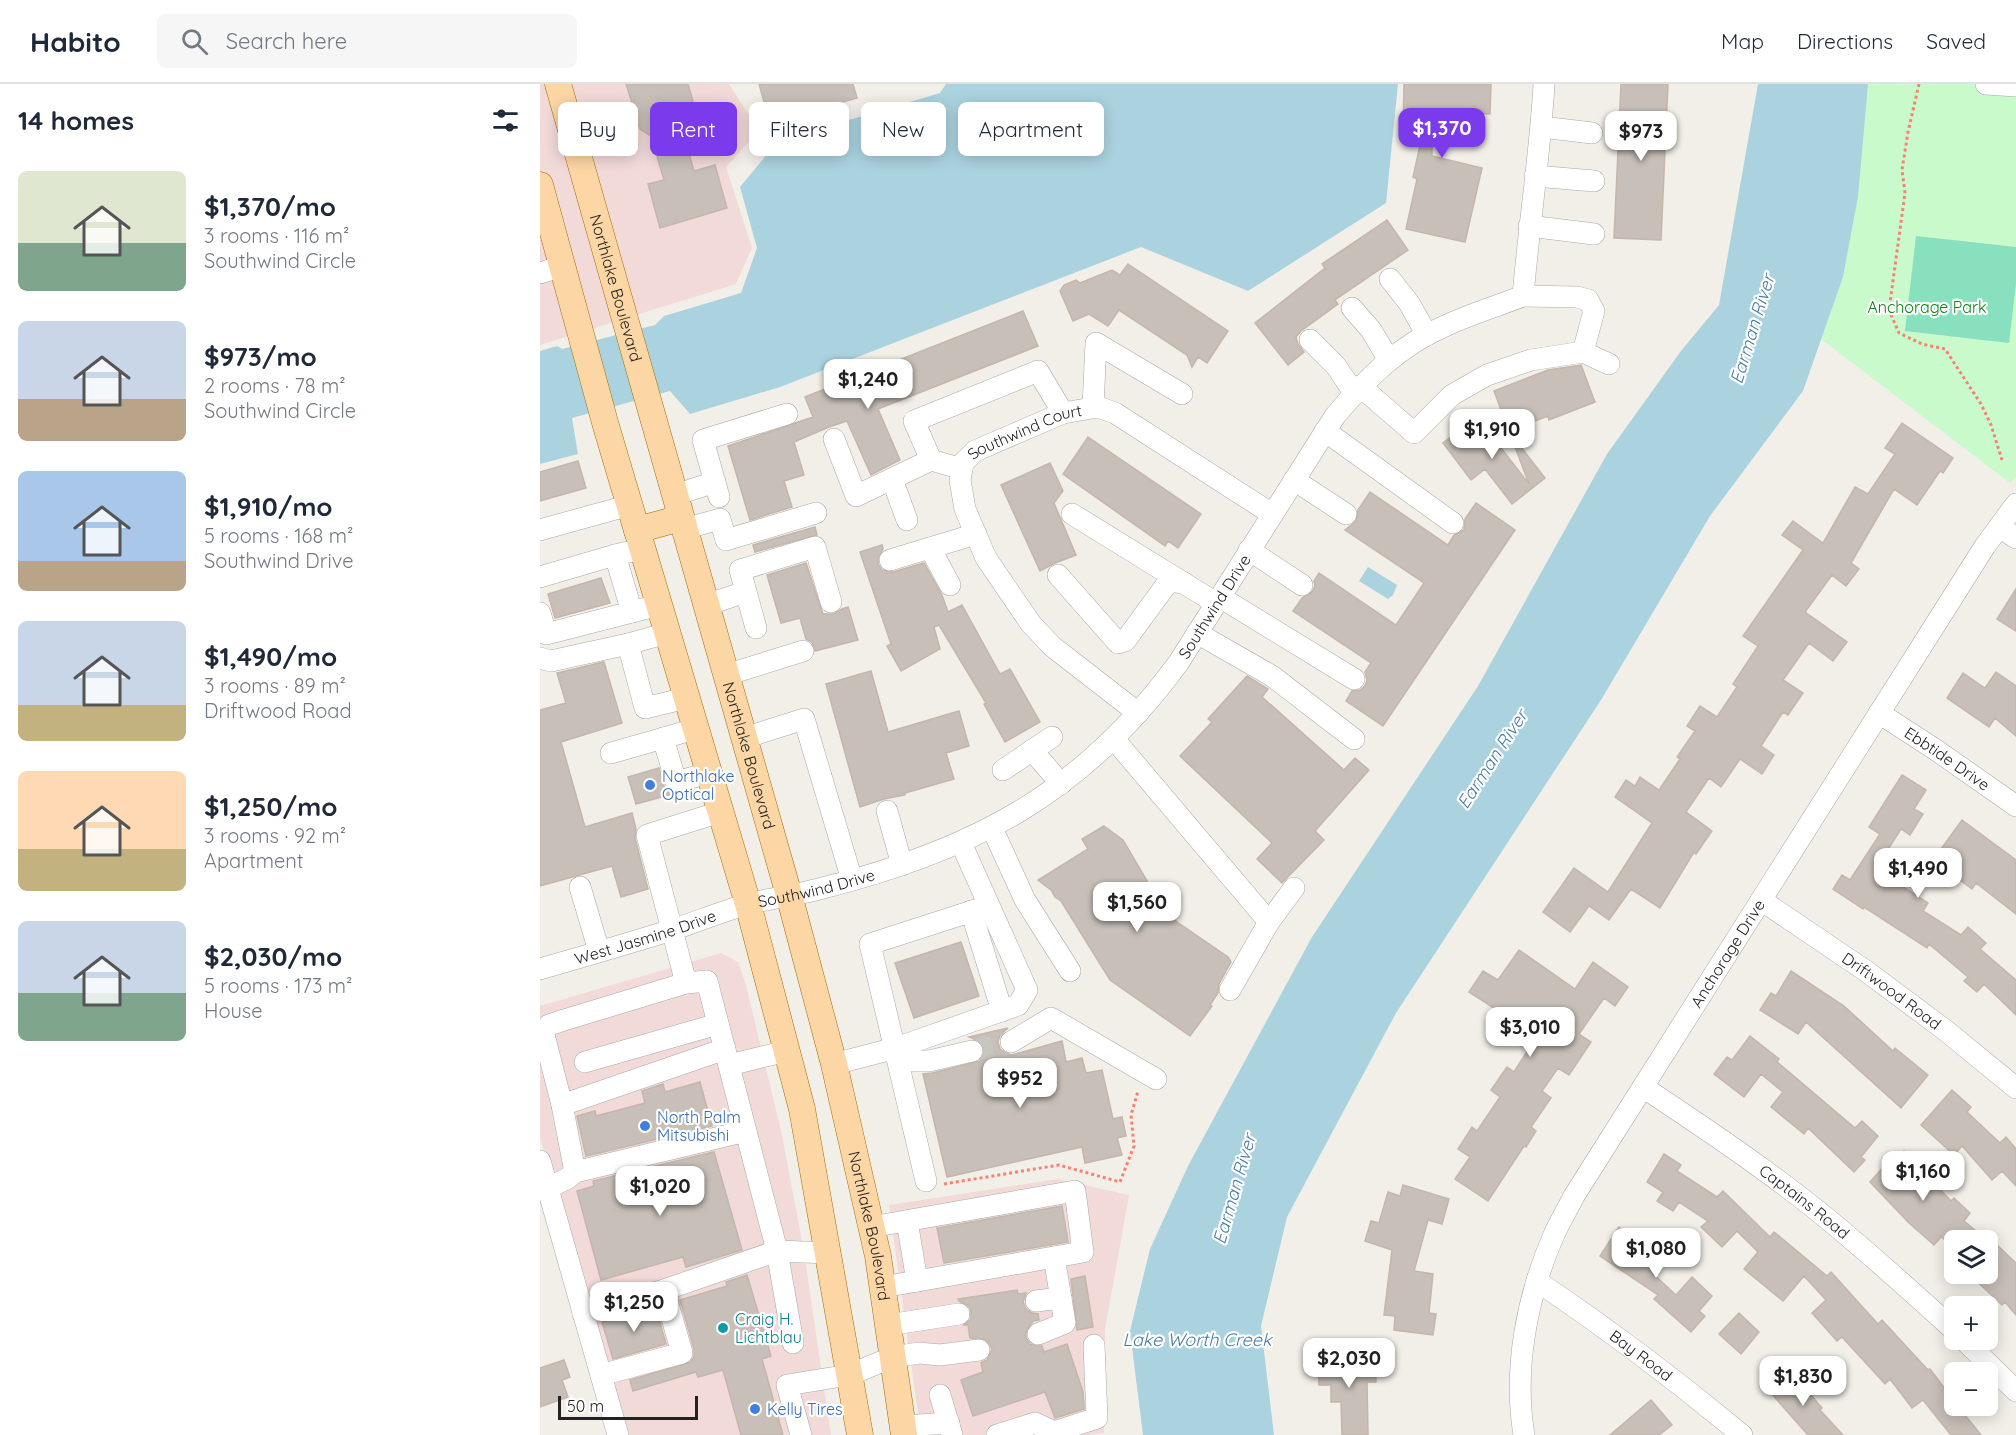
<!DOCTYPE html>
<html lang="en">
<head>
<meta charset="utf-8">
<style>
  :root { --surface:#fff; --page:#f6f6f7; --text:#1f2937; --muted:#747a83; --line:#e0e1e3; --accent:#7c3aed }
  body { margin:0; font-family:Quicksand,sans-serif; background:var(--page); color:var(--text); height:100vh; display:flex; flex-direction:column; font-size:22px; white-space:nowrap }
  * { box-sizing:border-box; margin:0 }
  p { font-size:20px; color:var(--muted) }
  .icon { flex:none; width:33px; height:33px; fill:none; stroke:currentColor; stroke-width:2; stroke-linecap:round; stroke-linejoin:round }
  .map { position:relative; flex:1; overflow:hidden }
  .drawer { display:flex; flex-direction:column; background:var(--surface); width:540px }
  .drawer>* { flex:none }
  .hud { position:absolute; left:18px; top:18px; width:570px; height:54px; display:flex; gap:12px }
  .tools { position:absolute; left:1404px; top:1146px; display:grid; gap:12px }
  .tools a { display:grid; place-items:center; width:54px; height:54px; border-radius:9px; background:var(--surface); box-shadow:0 3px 15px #0003; font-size:30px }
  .scale { position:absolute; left:18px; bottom:15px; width:140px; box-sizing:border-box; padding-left:6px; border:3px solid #222; border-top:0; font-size:16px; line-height:21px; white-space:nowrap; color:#222; -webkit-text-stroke:4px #fff; paint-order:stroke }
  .price { position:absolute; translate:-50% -51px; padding:0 14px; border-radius:12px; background:#fff; color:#222; font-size:20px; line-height:39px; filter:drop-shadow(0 2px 3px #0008) }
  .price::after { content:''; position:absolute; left:50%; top:36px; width:18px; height:14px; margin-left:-9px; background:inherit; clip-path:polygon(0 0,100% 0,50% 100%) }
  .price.current { background:var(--accent); color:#fff }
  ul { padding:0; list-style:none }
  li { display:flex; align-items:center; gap:18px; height:150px; padding:0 18px }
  li span { display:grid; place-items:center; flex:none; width:168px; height:120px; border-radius:9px; color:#555 }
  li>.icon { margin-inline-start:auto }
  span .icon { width:72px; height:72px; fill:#fffc; stroke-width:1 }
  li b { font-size:26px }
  h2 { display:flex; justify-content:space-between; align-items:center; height:72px; padding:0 18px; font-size:26px }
  .chip { padding:0 21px; border-radius:9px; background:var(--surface); box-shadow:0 3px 15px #0003; font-size:21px; line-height:54px }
  .chip.current { background:var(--accent); color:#fff }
  header { display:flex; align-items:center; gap:36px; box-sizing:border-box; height:84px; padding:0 30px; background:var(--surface); border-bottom:2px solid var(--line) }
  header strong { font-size:28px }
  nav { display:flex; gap:33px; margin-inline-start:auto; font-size:21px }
  .search { width:420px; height:54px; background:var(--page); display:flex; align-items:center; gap:15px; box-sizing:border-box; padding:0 21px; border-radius:9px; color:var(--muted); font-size:22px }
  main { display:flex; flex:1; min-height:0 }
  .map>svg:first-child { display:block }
</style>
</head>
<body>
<header>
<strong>Habito</strong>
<div class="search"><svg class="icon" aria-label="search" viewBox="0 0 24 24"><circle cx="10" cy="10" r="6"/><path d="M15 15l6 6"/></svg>Search here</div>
<nav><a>Map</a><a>Directions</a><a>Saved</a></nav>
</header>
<main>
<section class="drawer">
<h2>14 homes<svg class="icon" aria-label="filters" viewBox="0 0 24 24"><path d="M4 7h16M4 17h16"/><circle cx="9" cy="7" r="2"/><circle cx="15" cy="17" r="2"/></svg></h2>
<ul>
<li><span style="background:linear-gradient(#dfe7d0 60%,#7fa58c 0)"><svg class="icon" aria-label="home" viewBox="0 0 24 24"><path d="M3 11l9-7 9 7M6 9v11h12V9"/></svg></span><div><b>$1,370/mo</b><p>3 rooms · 116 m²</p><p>Southwind Circle</p></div></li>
<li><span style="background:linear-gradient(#c9d6e8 65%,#b9a48a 0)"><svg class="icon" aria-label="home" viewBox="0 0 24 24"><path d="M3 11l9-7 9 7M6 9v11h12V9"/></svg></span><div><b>$973/mo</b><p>2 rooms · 78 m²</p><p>Southwind Circle</p></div></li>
<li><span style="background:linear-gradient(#a9c7e8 75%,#b9a48a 0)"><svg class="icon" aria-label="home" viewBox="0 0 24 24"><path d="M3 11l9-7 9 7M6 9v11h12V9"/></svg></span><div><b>$1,910/mo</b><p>5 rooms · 168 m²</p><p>Southwind Drive</p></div></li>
<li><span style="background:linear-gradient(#c9d6e8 70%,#c2b280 0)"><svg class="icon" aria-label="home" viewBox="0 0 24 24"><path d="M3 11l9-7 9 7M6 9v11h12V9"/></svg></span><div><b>$1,490/mo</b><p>3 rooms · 89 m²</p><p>Driftwood Road</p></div></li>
<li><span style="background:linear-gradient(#ffd9b3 65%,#c2b280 0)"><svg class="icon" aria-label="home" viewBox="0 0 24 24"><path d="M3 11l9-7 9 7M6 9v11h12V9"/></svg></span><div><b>$1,250/mo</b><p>3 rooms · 92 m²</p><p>Apartment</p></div></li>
<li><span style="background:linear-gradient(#c9d6e8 60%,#7fa58c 0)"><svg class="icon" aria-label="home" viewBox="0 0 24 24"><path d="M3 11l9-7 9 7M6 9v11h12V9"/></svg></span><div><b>$2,030/mo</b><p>5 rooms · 173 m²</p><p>House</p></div></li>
</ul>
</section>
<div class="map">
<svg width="1476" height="1351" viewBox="0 0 1476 1351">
  <rect width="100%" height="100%" fill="#f2efe9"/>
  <path fill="#f2dad9" d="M0 0H189L219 47 186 83 212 164 196 200 0 261Z
    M181 869 198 878 206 901 242 1051 264 1168 291 1351H84L0 1054V922Z
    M518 1095 589 1111 565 1246 564 1349 547 1351H381L349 1121Z"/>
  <path fill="#c8facc" d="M1326 0H1476V393L1470 399 1281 255 1303 193 1318 113Z"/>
  <path fill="#88e0be" d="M1376 152 1476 163V199L1469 259 1365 247Z"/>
  <path fill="#aad3df" d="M406 0H858L846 119 708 207 601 163 240 303 150 330 130 307 32 334 38 370 0 380V267L17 262 22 265 115 241 124 232 201 209 217 164 200 103 238 57 400 9Z
    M1218 0H1328L1318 113 1303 193 1263 307 1170 432 1061 616 856 929 747 1133 721 1242 734 1351H603L590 1247 610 1165 648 1082 772 853 938 602 1067 370 1141 267 1179 221Z
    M828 483 857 501 853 511 848 515 819 497Z"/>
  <path fill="#c7bfb8" stroke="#c4b6ab" stroke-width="1.5" d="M86 0H148L154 21 137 28 154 87 175 81 187 124 120 144 108 100 124 96 111 52 100 45Z
    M219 0H313L317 14 230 39Z
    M864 0H951L950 30 892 29V72L942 84 925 158 866 145 877 95 873 93 882 52H863Z
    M1081 0H1128L1121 156 1074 154Z
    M847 136 868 166 795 216 798 220 761 247 756 253 758 260 764 268 748 281 715 239 785 184 782 180Z
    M588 180 688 247 667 279 658 273 652 283 647 271 579 226 568 242 549 230 533 237 520 207 524 201 536 196 540 199 572 186 580 191Z
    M483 227 498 262 338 325 360 376 331 391 307 337 289 343 254 358 264 391 244 397 252 423 210 436 188 362 273 333 265 313Z
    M1041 281 1055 318 1009 336 1008 332 969 347 954 307 1008 286Z
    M937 333 989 400 974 360 977 358 1005 394 972 420 945 385 931 396 903 359Z
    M1362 339 1413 374 1403 389 1400 387 1377 421 1354 405 1311 479 1319 485 1306 502 1292 491 1265 528 1307 558 1293 577 1269 559 1243 596 1263 609 1248 631 1243 628 1221 662 1234 671 1222 690 1200 675 1181 703 1169 694 1146 728 1172 747 1156 770 1154 768 1120 824 1091 805 1069 836 1049 822 1030 848 1003 828 1034 784 1068 808 1112 739 1075 713 1086 696 1095 702 1100 693 1119 706 1140 675 1137 673 1155 647 1147 642 1160 622 1177 633 1197 603 1193 600 1218 562 1203 552 1263 466 1242 451 1253 437 1283 459 1315 403 1328 410 1355 370 1345 364Z
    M548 353 661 430 638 464 628 457 625 462 523 390Z
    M38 377 46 404 0 417V388Z
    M510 379 523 407 514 419 536 471 515 479 500 487 461 401Z
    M830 408 908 461 914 451 924 446 925 435 936 419 975 446 843 642 806 617 812 607 820 606 825 602 827 596 825 588 831 579 753 527 762 514 772 508 775 502 774 497 779 489 856 541 884 499 805 446 816 437 818 426Z
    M275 443 277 451 215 468 213 461Z
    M342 461 343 465 338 474V480L342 486 353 488 384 479 402 511 408 528 422 521 460 590 470 585 500 638 465 658 444 620 446 619 399 541 394 543 400 565 361 587 347 562 351 560 320 468Z
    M266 479 283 530H294L302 525 308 523 318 556 275 567 272 558 266 555 260 534 241 539 227 491Z
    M61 494 70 519 15 534 8 510Z
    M1476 505V547L1457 535Z
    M64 578 82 639 21 658 45 743 92 729 96 745 95 754 108 805 81 813 72 782 0 802V626L26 619 17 589Z
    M331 587 348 648 419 627 429 662 406 669 414 695 365 709V711L344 715 320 723 286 600Z
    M1456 588 1476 602V652L1455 634 1449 643 1407 614 1423 589 1445 604Z
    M707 592 728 605 722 613 804 686 815 674 829 686 775 747 784 756 742 799 717 775 732 759 640 672 672 638 668 635Z
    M119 684 124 702 132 710 96 720 88 693Z
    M1362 691 1386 706 1374 725 1383 730 1370 751 1361 745 1345 770 1360 780 1351 795 1388 819 1383 827 1421 851 1428 843 1446 859 1440 865 1476 896V931L1444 900 1437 908 1424 897 1428 893 1389 860 1387 864 1324 823 1323 825 1293 805 1302 791 1310 796 1340 750 1329 743Z
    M1422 736 1476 776V830L1436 799 1432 805 1393 776Z
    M564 742 583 756 627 831 688 873 691 878 679 900 678 909 670 921 672 922 650 952 570 896 521 817 515 813 511 806 498 796 548 765 542 755Z
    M421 858 439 912 374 934 355 879Z
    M979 866 1035 905 1053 878 1088 903 1075 922 1064 914 1039 950 1051 958 1029 991 1018 984 1002 1007 1011 1014 991 1043 996 1047 986 1063 984 1062 948 1117 915 1095 930 1073 918 1065 932 1043 937 1047 960 1013 951 1006 967 983 974 988 997 952 929 908 943 887 958 896Z
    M1251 887 1304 922 1353 967 1355 964 1388 991 1361 1024 1266 938 1258 950 1220 926 1231 909 1236 912Z
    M468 944 460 951 458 958 460 965 465 969 472 971 522 957 526 978 542 974 546 989 562 986 573 1035 582 1033 586 1052 577 1054 582 1071 545 1079 542 1063 407 1093 383 990 392 989 440 977 444 970V964L441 958 429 953Z
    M1210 952 1239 975 1237 978 1315 1044 1322 1037 1338 1052 1321 1073 1325 1076 1314 1088 1268 1044 1264 1050 1231 1023 1243 1008 1221 990 1204 1013 1174 990 1187 973 1192 976Z
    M160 998 172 1042 46 1072 37 1032 55 1027 56 1032 105 1019 102 1007 123 1000 125 1008Z
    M1412 1006 1431 1023 1427 1028 1460 1059 1466 1053 1476 1065V1102L1462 1087 1452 1096 1422 1062 1414 1071 1381 1041Z
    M1364 1067 1411 1117 1414 1114 1430 1129 1424 1137 1447 1156H1405L1401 1153 1394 1161 1369 1139 1330 1098 1356 1069 1359 1072Z
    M174 1068 202 1166 146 1183 143 1173 61 1196 37 1107 54 1102 53 1097Z
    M1124 1070 1141 1081 1137 1087 1177 1113 1183 1107 1230 1153 1234 1148 1287 1192 1291 1188 1338 1240 1342 1236 1388 1286 1390 1285 1414 1317V1322H1418L1441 1351H1411L1383 1316 1372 1324 1350 1295 1345 1300 1302 1253 1297 1257 1272 1229 1286 1216 1264 1192 1243 1217 1204 1185 1218 1168 1197 1147 1182 1163 1161 1143 1168 1137 1139 1118 1133 1127 1117 1117 1123 1108 1107 1098Z
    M863 1101 909 1115 902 1140 888 1136 874 1187 893 1190 889 1229 896 1230 893 1251 854 1246 855 1232 844 1231 852 1166 825 1157 831 1137 839 1139 848 1108 860 1112Z
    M522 1122 528 1158 404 1179 397 1144Z
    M1079 1143 1120 1172 1110 1187 1136 1211 1152 1193 1172 1212 1159 1227 1165 1232 1151 1248 1114 1215 1118 1211 1060 1172Z
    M1455 1159 1476 1179V1231L1465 1218 1462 1221 1429 1190H1448V1167Z
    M207 1191 231 1272 222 1275 243 1351H201L183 1286 158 1293 156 1288 93 1307 90 1296 151 1278 154 1273V1265L140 1216 187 1202 186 1198Z
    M545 1192 553 1243 537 1246 531 1195Z
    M477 1206 478 1210 486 1209 483 1218 486 1225 492 1229 498 1230 499 1236 493 1237 486 1248V1254L490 1260 496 1262H502L504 1268 527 1260 543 1308 544 1325 515 1334 505 1308 433 1332 421 1296 443 1288 441 1279 447 1276 452 1265 449 1259 444 1255 430 1254 428 1241H424L431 1235V1227L429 1222 419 1217 418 1215Z
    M115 1222 126 1260 73 1275 62 1238Z
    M1199 1229 1219 1248 1201 1270 1179 1250Z
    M835 1273 836 1298H827L828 1351H802L801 1318H791V1301H779L778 1274Z
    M24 1276 30 1293 22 1296 28 1313 0 1323V1284Z
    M1262 1291 1274 1305 1269 1309 1282 1324 1280 1326 1303 1351H1268L1229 1307 1246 1292 1253 1299Z
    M1111 1316 1132 1341 1119 1351H1070Z"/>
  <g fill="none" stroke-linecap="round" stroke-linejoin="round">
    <path stroke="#c8c6c1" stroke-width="21" stroke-dasharray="21 10" stroke-linecap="butt" d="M432 967 471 958"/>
    <defs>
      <g id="minor">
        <path d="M1446 0 1476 2"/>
        <path d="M1002 43 1052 49"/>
        <path d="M995 92 1054 97"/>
        <path d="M989 142 1054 150"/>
        <path d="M0 189 23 182"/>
        <path d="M850 195 869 219 887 251"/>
        <path d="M983 212 1037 213 1048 216 1054 227 1043 268"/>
        <path d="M812 224 831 246 849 276"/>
        <path d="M770 256 796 282 814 309"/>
        <path d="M820 302 874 349 912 311 947 291 991 276 1043 268 1069 280"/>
        <path d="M553 323 556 259 642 310"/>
        <path d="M785 347 913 439"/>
        <path d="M294 355 316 412 391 376"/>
        <path d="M422 385 391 376 374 337 498 287 523 329"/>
        <path d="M352 395 367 436"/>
        <path d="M754 396 806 430"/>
        <path d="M135 411 175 398"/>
        <path d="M179 413 163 356 247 330"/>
        <path d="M532 430 676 519"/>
        <path d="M1459 443 1476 454"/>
        <path d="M144 445 180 435 186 456 276 429"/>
        <path d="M0 446 90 421"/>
        <path d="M390 464 410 501"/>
        <path d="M709 466 762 501"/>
        <path d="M75 471 92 528"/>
        <path d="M350 476 436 450"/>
        <path d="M518 491 578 559 585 557 629 497 644 499"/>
        <path d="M0 493 75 471 102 465"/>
        <path d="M680 513 814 595"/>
        <path d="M166 521 205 508"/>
        <path d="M0 529 6 550 119 521"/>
        <path d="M216 544 200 486 275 463 291 518"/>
        <path d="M127 549 88 560 105 624 146 614"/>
        <path d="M657 549 732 592 814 655"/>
        <path d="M0 574 11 577 88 560"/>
        <path d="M186 591 263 567"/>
        <path id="s1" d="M598 629 513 563 491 540 446 474 425 425 420 396 423 379 435 367 523 329 558 323 575 329 732 430"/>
        <path id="s2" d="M1339 629 1396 666 1476 722"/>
        <path d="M123 654 136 698 168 689"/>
        <path d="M204 654 264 635 312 796"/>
        <path d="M574 655 729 838 690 906"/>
        <path d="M492 666 521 700"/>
        <path d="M71 669 155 645"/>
        <path d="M463 686 512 653"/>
        <path d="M347 727 362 781"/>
        <path d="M180 728 107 751 146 899 167 897 237 1167 253 1259"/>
        <path d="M452 744 485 816 530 887"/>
        <path d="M40 803 59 867"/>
        <path id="s3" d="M1221 816 1326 887 1405 946 1476 1004"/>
        <path d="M431 827 462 927"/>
        <path d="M729 838 754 804"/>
        <path id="s4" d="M0 885C45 872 90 859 135 845 159 837 183 827 208 820 232 814 256 811 279 805 434 767 544 708 639 578L795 332C826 295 860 261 905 242 930 230 957 222 983 212 989 141 1000 71 1004 0"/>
        <path d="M471 958 511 934 616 995"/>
        <path d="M356 964 372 977H389L432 967"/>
        <path d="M45 978 178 940"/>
        <path d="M294 980 356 964 478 921 487 906 421 759"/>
        <path d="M189 981 247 967"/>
        <path id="s5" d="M1103 1003C1163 1043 1223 1083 1279 1128 1326 1166 1370 1206 1414 1246"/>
        <path d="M22 1021 185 965"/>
        <path d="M0 1077 78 1351"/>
        <path d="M35 1088 206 1047"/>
        <path d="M386 1097 330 860 448 822"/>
        <path d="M8 1104 28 1094 35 1088 22 1021 3 947 9 941 24 936 146 899"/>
        <path d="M367 1137 377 1197"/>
        <path d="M331 1143 535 1107 543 1168 343 1203"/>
        <path id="s6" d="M997 1197C1068 1245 1136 1296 1202 1351"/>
        <path d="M496 1217 521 1214"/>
        <path d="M43 1230 124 1206 237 1167 289 1169"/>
        <path d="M348 1241 419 1230"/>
        <path d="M498 1250 525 1239 514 1173"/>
        <path d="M1424 1256 1476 1307"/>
        <path d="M61 1291 142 1269 124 1206"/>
        <path d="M400 1311 412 1351"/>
        <path d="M363 1342 409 1339"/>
        <path d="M261 1351 247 1301 309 1291 353 1273 379 1269 400 1271 439 1266"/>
        <path d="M457 1351 495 1339 514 1348 557 1334 554 1261"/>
        <path id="s7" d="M984 1351C973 1285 987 1213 1013 1153 1019 1139 1027 1126 1034 1112L1445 462 1476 420"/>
      </g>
      <g id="major">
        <path id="s8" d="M18 0 249 811 294 980 338 1172 364 1351"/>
        <path d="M0 101 66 342 208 820 262 1025 320 1351"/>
        <path d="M97 446 141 434"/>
      </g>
    </defs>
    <use href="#minor" stroke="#a9a9a9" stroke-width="22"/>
    <use href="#major" stroke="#a06b00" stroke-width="27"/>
    <path stroke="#fa8072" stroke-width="3" stroke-dasharray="3 3" stroke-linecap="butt" d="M1379 0 1368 48 1362 86 1365 109 1349 226 1359 249 1382 260 1405 265 1441 320 1451 341 1462 376
      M404 1100 519 1081 580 1098 594 1062 591 1031 598 1007"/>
    <use href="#minor" stroke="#fff" stroke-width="21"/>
    <use href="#major" stroke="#fcd6a4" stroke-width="26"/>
  </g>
  <g fill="#3f7fe0" stroke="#fff" stroke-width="2">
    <circle cx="110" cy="701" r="6"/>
    <circle cx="105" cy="1042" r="6"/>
    <circle cx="215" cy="1325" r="6"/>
  </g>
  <circle fill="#0f9aa8" stroke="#fff" stroke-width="2" cx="183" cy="1244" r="6"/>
  <g text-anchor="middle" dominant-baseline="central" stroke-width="4.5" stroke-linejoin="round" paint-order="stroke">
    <g font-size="16" fill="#222" stroke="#fff">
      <text stroke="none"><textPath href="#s8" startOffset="212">Northlake Boulevard</textPath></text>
      <text stroke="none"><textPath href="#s1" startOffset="390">Southwind Court</textPath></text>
      <text stroke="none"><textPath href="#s4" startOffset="792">Southwind Drive</textPath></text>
      <text stroke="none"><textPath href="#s8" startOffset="698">Northlake Boulevard</textPath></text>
      <text stroke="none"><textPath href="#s2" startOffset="82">Ebbtide Drive</textPath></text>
      <text stroke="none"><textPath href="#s4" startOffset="288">Southwind Drive</textPath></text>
      <text stroke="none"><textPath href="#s4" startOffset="110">West Jasmine Drive</textPath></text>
      <text stroke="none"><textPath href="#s7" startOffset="536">Anchorage Drive</textPath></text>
      <text stroke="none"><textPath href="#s3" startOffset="159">Driftwood Road</textPath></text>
      <text stroke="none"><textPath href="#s5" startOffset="198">Captains Road</textPath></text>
      <text stroke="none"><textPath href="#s8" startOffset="1184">Northlake Boulevard</textPath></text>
      <text stroke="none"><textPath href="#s6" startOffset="128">Bay Road</textPath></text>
    </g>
    <g font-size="16" fill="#0c8416" stroke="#fff">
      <text x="1387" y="223">Anchorage Park</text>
    </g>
    <g font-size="16" fill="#366cbe" stroke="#fff" text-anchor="start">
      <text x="122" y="692">Northlake<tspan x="122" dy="18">Optical</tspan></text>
      <text x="117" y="1033">North Palm<tspan x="117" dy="18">Mitsubishi</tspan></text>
      <text x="227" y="1325">Kelly Tires</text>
    </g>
    <g font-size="16" fill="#0d838f" stroke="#fff" text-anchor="start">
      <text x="195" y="1235">Craig H.<tspan x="195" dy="18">Lichtblau</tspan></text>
    </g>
    <g font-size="18" font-style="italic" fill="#4a7aab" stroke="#fff">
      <text transform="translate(1212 245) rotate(-73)">Earman River</text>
      <text transform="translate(952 675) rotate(-57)">Earman River</text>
      <text transform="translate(694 1105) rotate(-74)">Earman River</text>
      <text x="657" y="1255">Lake Worth Creek</text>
    </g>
  </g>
</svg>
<div class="tools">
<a><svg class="icon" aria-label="layers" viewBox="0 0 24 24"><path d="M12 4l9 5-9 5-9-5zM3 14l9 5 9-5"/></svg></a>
<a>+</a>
<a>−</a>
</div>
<div class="scale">50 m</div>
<b class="price current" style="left:902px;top:75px">$1,370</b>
<b class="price" style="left:1101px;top:78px">$973</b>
<b class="price" style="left:328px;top:326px">$1,240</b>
<b class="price" style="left:952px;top:376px">$1,910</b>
<b class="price" style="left:1378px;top:815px">$1,490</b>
<b class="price" style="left:597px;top:849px">$1,560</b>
<b class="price" style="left:990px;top:974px">$3,010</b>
<b class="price" style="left:480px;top:1025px">$952</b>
<b class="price" style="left:1383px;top:1118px">$1,160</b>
<b class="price" style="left:120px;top:1133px">$1,020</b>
<b class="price" style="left:1116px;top:1195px">$1,080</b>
<b class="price" style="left:94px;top:1249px">$1,250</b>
<b class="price" style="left:809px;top:1305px">$2,030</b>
<b class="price" style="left:1263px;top:1323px">$1,830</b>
<div class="hud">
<a class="chip">Buy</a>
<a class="chip current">Rent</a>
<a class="chip">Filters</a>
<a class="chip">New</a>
<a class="chip">Apartment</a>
</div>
</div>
</main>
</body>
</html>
